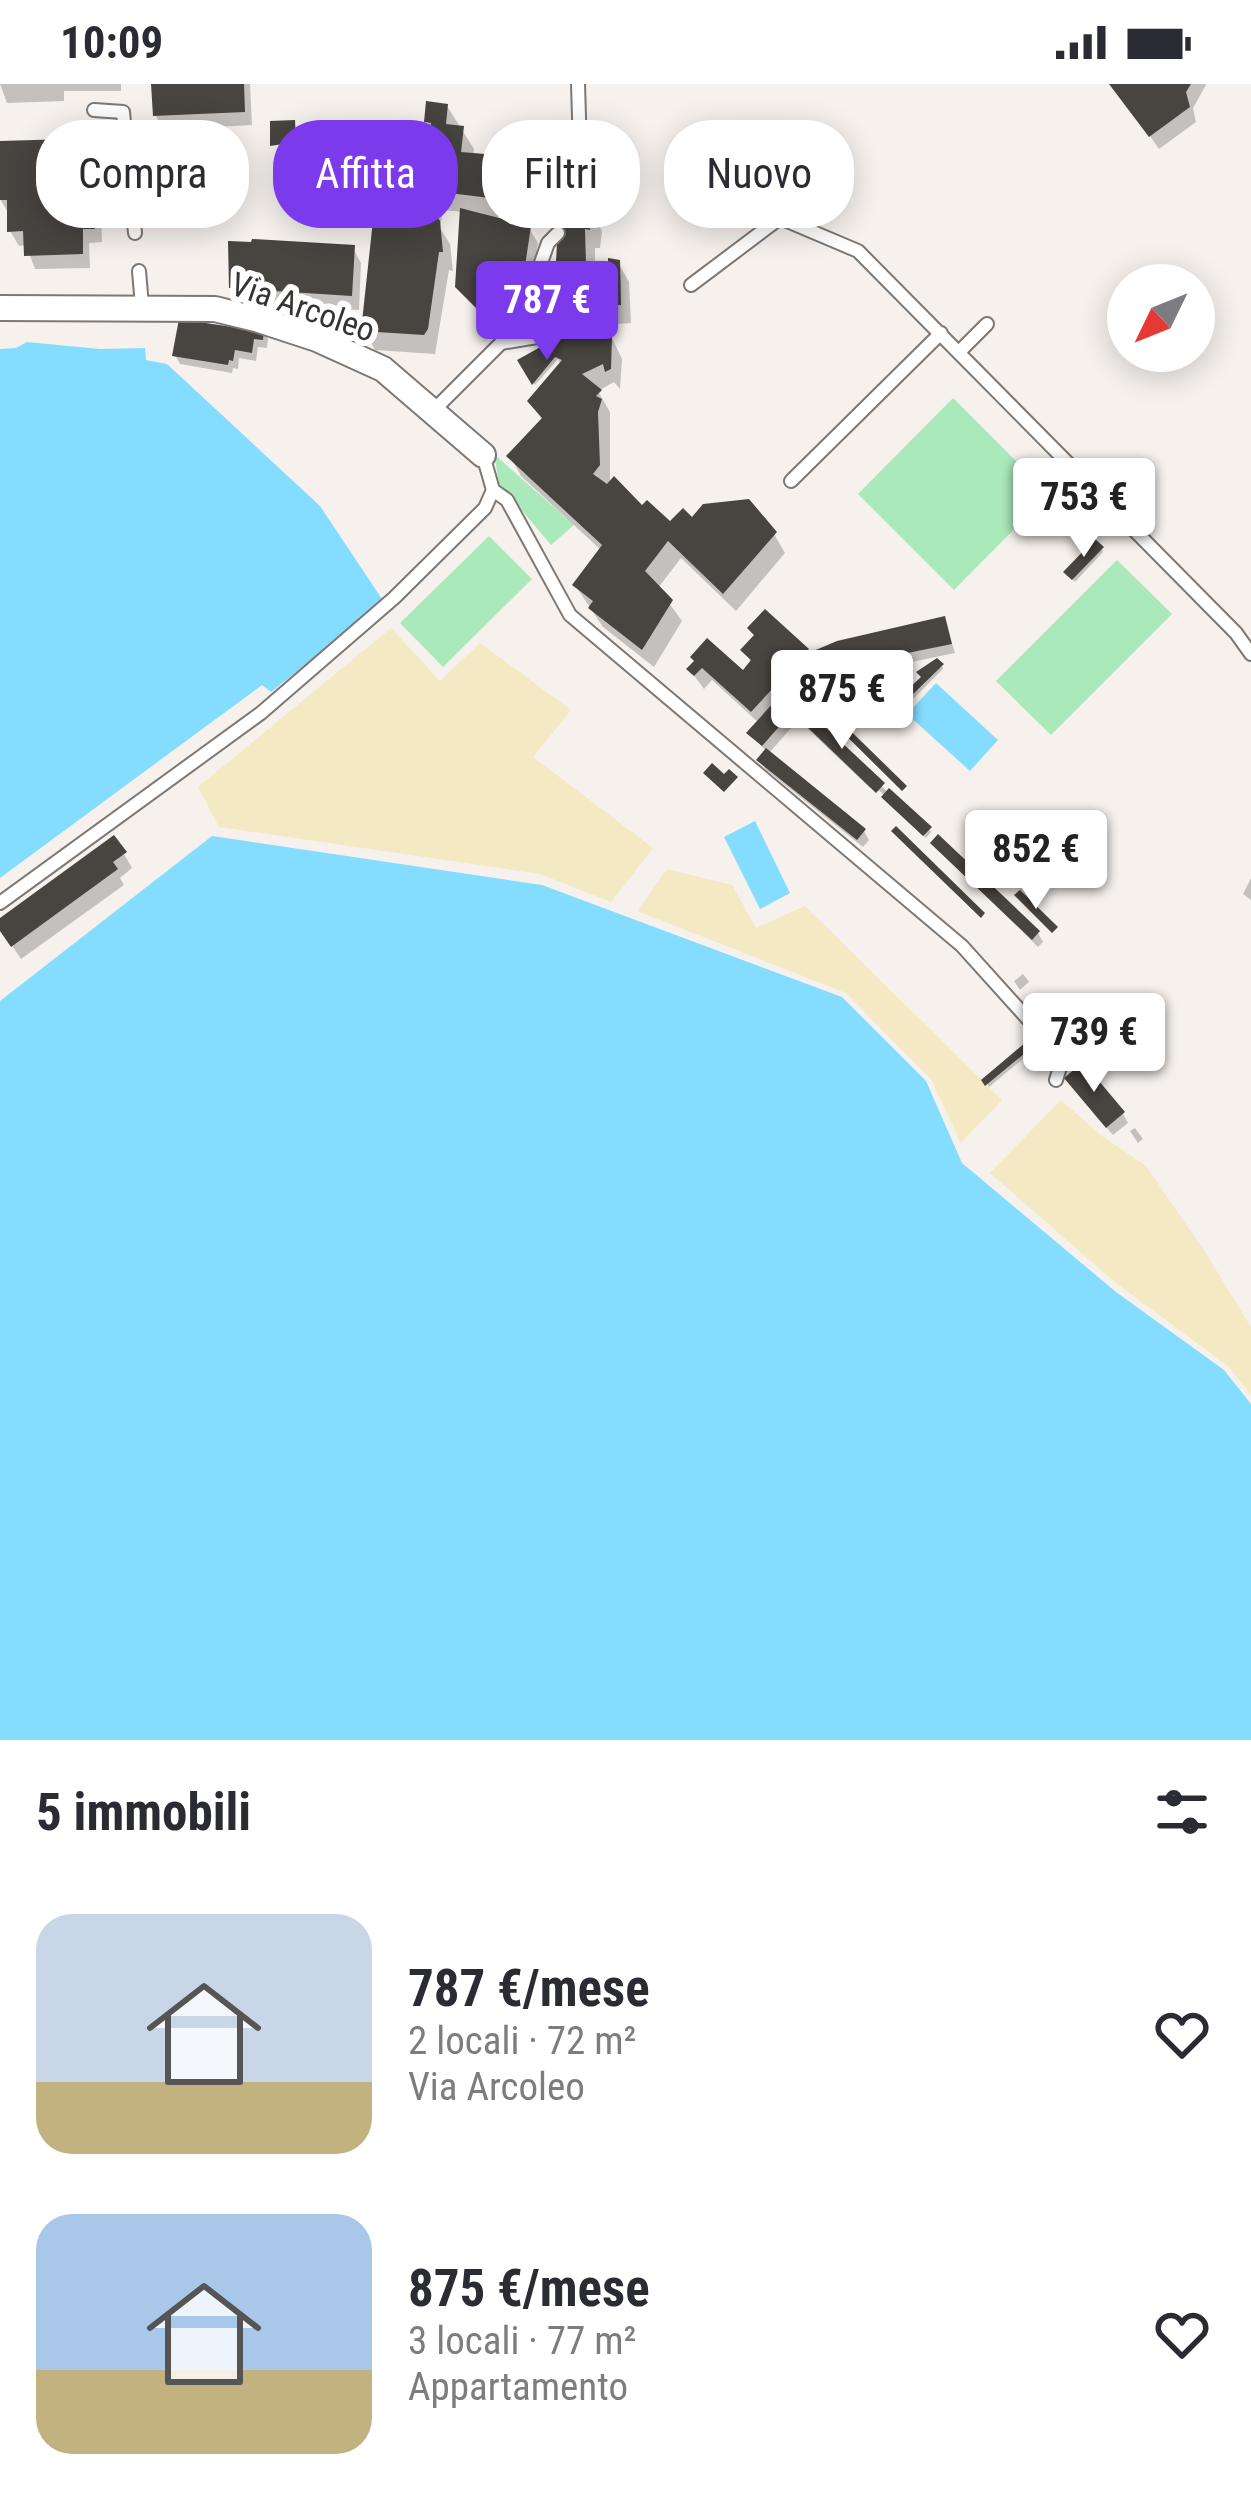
<!DOCTYPE html>
<html lang="it">
<head>
<meta charset="utf-8">
<style>
  :root { --surface:#fff; --page:#f7f7f7; --text:#2b2b33; --muted:#7c7c81; --accent:#7c3aed }
  body { margin:0; font-family:"Roboto Condensed",sans-serif; background:var(--page); color:var(--text); height:100vh; display:flex; flex-direction:column; font-size:45px; white-space:nowrap }
  * { box-sizing:border-box; margin:0 }
  p { font-size:39px; color:var(--muted) }
  .icon { flex:none; width:66px; height:66px; fill:none; stroke:currentColor; stroke-width:2; stroke-linecap:round; stroke-linejoin:round }
  .map { position:relative; height:1656px; overflow:hidden }
  .sheet { display:flex; flex-direction:column; background:var(--surface); flex:1 }
  .sheet>* { flex:none }
  .top-card { position:absolute; left:36px; top:36px; width:1179px; height:108px; display:flex; gap:24px }
  .needle { width:78px; rotate:227deg }
  .buttons { position:absolute; left:1107px; top:180px; display:grid; gap:24px }
  .buttons a { display:grid; place-items:center; width:108px; height:108px; border-radius:50%; background:var(--surface); box-shadow:0 6px 30px #0003; font-size:60px }
  .price { position:absolute; translate:-50% -102px; padding:0 27px; border-radius:12px; background:#fff; color:#222; font-size:39px; line-height:78px; filter:drop-shadow(0 3px 6px #0008) }
  .price::after { content:''; position:absolute; left:50%; top:72px; width:36px; height:27px; margin-left:-18px; background:inherit; clip-path:polygon(0 0,100% 0,50% 100%) }
  .price.selected { background:var(--accent); color:#fff }
  ul { padding:0; list-style:none }
  li { display:flex; align-items:center; gap:36px; height:300px; padding:0 36px }
  li span { display:grid; place-items:center; flex:none; width:336px; height:240px; border-radius:36px; color:#555 }
  li>.icon { margin-inline-start:auto }
  span .icon { width:144px; height:144px; fill:#fffc; stroke-width:1 }
  li b { font-size:51px }
  h2 { display:flex; justify-content:space-between; align-items:center; height:144px; padding:0 36px; font-size:51px }
  .pill { padding:0 42px; border-radius:48px; background:var(--surface); box-shadow:0 6px 30px #0003; font-size:42px; line-height:108px }
  .pill.selected { background:var(--accent); color:#fff }
  .status { display:flex; justify-content:space-between; align-items:center; height:84px; padding:0 60px; background:var(--surface); direction:ltr }
  .status svg { height:33px; fill:currentColor }
  .map>svg:first-child { display:block }
</style>
</head>
<body>
<div class="status"><b>10:09</b><svg viewBox="0 0 49 12"><path d="M0 12V9h3v3zM5 12V6h3v6zM10 12V3h3v9zM15 12V0h3v12zM26 1h20v11H26zM47 4h2v5h-2z"/></svg></div>
<div class="map">
<svg width="1251" height="1656" viewBox="0 0 1251 1656">
  <rect width="100%" height="100%" fill="#f6f1ed"/>
  <path fill="#aae9ba" d="M953 314 1049 410 954 506 858 410Z
    M494 370 574 441 551 461 499 399Z
    M489 452 532 495 443 583 400 539Z
    M1117 476 1172 530 1051 651 996 597Z"/>
  <path fill="#f3e9c3" d="M391 544 440 597 480 559 571 626 533 673 653 764 611 818 540 790 219 743 198 703Z
    M667 785 732 801 756 844 805 822 1002 1016 961 1059 931 995 846 909 637 827Z
    M1061 1016 1102 1052 1146 1082 1205 1168 1251 1243V1311L1228 1282 1116 1199 990 1089Z"/>
  <path fill="#84ddfe" d="M27 258 100 265 145 264 146 276 167 280 320 422 384 518 271 608 262 601 0 794V265L16 264Z
    M936 599 998 656 970 687 907 630Z
    M755 737 790 809 760 825 724 753Z
    M212 752 542 801 842 913 926 997 962 1079 1116 1208 1224 1286 1251 1320V1656H0V917Z"/>
  <path fill="#0003" d="M0 0H121V7H64V17L7 19Z
    M154 0H250L252 41 164 46 156 32Z
    M1113 0H1205L1206 1 1193 24 1196 38 1159 65Z
    M447 22 474 65 473 72 511 76 540 68 576 72 587 92 583 126 591 127 602 147 600 164H595V183L611 184 618 178 629 198 631 239 606 241 622 275 620 305 614 298 598 307 610 328V402L670 441 692 437 774 450 785 469 736 527 681 474 658 504 682 537 654 583 603 543 575 501 602 467 521 392 510 372 543 338 531 317 561 281 558 275 535 301 521 277 549 262 535 231 562 219 557 210 561 151 554 139 498 132V136L529 144 538 159 529 215 518 212 512 201 496 244 458 202 462 128 443 126 440 144 450 160 453 187 449 186 435 270 375 266 364 246 376 139 367 125 431 62 433 47 427 37Z
    M102 57 110 72 112 131H101L102 158 89 159 90 184 35 185 26 161 19 162 10 147 9 130 0 115V60Z
    M353 164 361 179 359 226 241 218 232 204Z
    M263 246 268 255 267 264 258 263 256 277 239 274 238 285 233 284 232 289 180 280 175 271Z
    M1051 413 1058 422 1047 433 1040 423Z
    M1102 465 1103 468 1075 498 1069 492Z
    M944 535 955 569 849 591 835 600 812 584 787 612 805 633 929 745 931 748 926 754 881 708 869 703 808 645 801 633 768 670 864 747 869 756 863 763 765 685 760 676 767 668 750 649 759 639 712 596 704 605 690 586 697 578 743 590 752 580 744 566H806L810 573Z
    M942 582 943 585 913 615 909 608Z
    M933 759 1038 849 1043 858 1038 863Z
    M124 770 132 784 120 794 124 801 21 875 0 844V837Z
    M1251 794V816L1243 810Z
    M1023 890 1029 898 1020 906 1014 897Z
    M1065 936 1073 946 1066 952 1058 942Z
    M1037 953 1041 960 989 1003 985 996Z
    M1073 1004 1123 1030 1128 1039 1113 1051Z
    M1135 1044 1143 1055 1138 1059 1130 1047Z"/>
  <path fill="#484440" d="M151 0H244L245 28 153 32Z
    M1109 0H1191L1186 8 1190 23 1149 53Z
    M426 17 448 20 446 40 464 42 461 68 509 72 511 52 525 54 541 65 578 69 572 121 593 124 590 146 585 145 586 179 608 181V174L620 176 621 221 598 222 612 252 611 285 605 288 603 280 582 290 602 306 596 312 602 315 598 328 600 381 593 390 607 400 614 392 642 421 647 416 670 437 683 424 692 433 703 420 749 415 777 448 723 510 668 457 645 487 673 516 642 566 588 524 593 517 572 501 602 461 506 372 542 334 527 317 562 276 555 273 532 301 517 276 546 260 540 230 532 232 534 217 571 215V210L554 211 558 143 552 142 554 122 433 107 431 123 440 137 443 168H439L428 245 424 251 361 247 374 127 364 125 371 63 382 64 383 54 429 59 431 39 424 38Z
    M295 36 296 58 270 62V37Z
    M103 54 105 117 95 118V145H83V170L24 172 23 147 7 148V116H0V57Z
    M460 124 531 142 522 202 506 198 490 238 455 203Z
    M252 155 355 161 352 212 229 204 228 157 251 158Z
    M179 235 246 245 247 241 264 244 263 256 254 255 252 269 235 266 233 277 229 276 228 281 172 272Z
    M1095 455 1104 463 1072 496 1063 488Z
    M765 525 809 565 751 628 702 584 694 592 686 585 694 577 690 573 707 554 743 586 751 576 740 566 754 551 747 544Z
    M945 532 952 560 843 582 824 596 801 580 811 568 837 557Z
    M937 574 944 580 910 613 905 608 921 593 916 588Z
    M785 606 800 619 762 662 746 649Z
    M818 615 907 702 902 707 814 620Z
    M807 626 885 699 876 709 799 635Z
    M766 664 866 745 857 756 756 676Z
    M712 679 724 690 729 685 738 693 724 708 703 689Z
    M889 704 932 743 923 752 881 713Z
    M896 742 985 829 981 834 891 747Z
    M938 750 1040 847 1032 856 930 759Z
    M114 751 127 768 113 778 118 785 11 863 0 847V834Z
    M1020 806 1058 843 1052 849 1014 811Z
    M1038 948 1042 955 985 1002 981 996Z
    M1083 978 1125 1028 1106 1044 1064 994Z"/>
  <g fill="none" stroke-linecap="round" stroke-linejoin="round">
    <defs>
      <path id="service" d="M94 26 123 28 135 149
        M577 122 581 98 578 0
        M139 187 142 222
        M691 201 780 134 858 167 1236 549 1251 570
        M501 259 537 253
        M959 268 987 240
        M433 327 501 259 532 204 548 159 558 149
        M791 397 941 249
        M493 406 507 416 570 531 962 862 1063 974 1056 996
        M0 819 261 629 394 514 485 424 493 406 483 371"/>
      <path id="minor" d="M0 224 215 225 259 236 317 255 383 285 483 371"/>
    </defs>
    <use href="#service" stroke="#7d7874" stroke-width="16"/>
    <use href="#minor" stroke="#7d7874" stroke-width="28"/>
    <use href="#service" stroke="#fff" stroke-width="12"/>
    <use href="#minor" stroke="#fff" stroke-width="24"/>
  </g>
  <g text-anchor="middle" dominant-baseline="central" stroke-width="12" stroke-linejoin="round" paint-order="stroke">
    <g font-size="33" fill="#363432" stroke="#fff">
      <text transform="translate(303 223) rotate(19)">Via Arcoleo</text>
    </g>
  </g>
</svg>
<div class="buttons">
<a><svg class="needle" viewBox="-14 -14 28 28"><path d="M0-13l5 13h-10z" fill="#e53935"/><path d="M0 13l5-13h-10z" fill="#7c7c81"/></svg></a>
</div>
<b class="price selected" style="left:547px;top:279px">787 €</b>
<b class="price" style="left:1084px;top:476px">753 €</b>
<b class="price" style="left:842px;top:668px">875 €</b>
<b class="price" style="left:1036px;top:828px">852 €</b>
<b class="price" style="left:1094px;top:1011px">739 €</b>
<div class="top-card">
<a class="pill">Compra</a>
<a class="pill selected">Affitta</a>
<a class="pill">Filtri</a>
<a class="pill">Nuovo</a>
</div>
</div>
<section class="sheet">
<h2>5 immobili<svg class="icon" aria-label="filters" viewBox="0 0 24 24"><path d="M4 7h16M4 17h16"/><circle cx="9" cy="7" r="2"/><circle cx="15" cy="17" r="2"/></svg></h2>
<ul>
<li><span style="background:linear-gradient(#c9d6e8 70%,#c2b280 0)"><svg class="icon" aria-label="home" viewBox="0 0 24 24"><path d="M3 11l9-7 9 7M6 9v11h12V9"/></svg></span><div><b>787 €/mese</b><p>2 locali · 72 m²</p><p>Via Arcoleo</p></div><svg class="icon" aria-label="heart" viewBox="0 0 24 24"><path d="M12 20l-8-8c-3-5 5-10 8-4 3-6 11-1 8 4z"/></svg></li>
<li><span style="background:linear-gradient(#a9c7e8 65%,#c2b280 0)"><svg class="icon" aria-label="home" viewBox="0 0 24 24"><path d="M3 11l9-7 9 7M6 9v11h12V9"/></svg></span><div><b>875 €/mese</b><p>3 locali · 77 m²</p><p>Appartamento</p></div><svg class="icon" aria-label="heart" viewBox="0 0 24 24"><path d="M12 20l-8-8c-3-5 5-10 8-4 3-6 11-1 8 4z"/></svg></li>
</ul>
</section>
</body>
</html>
